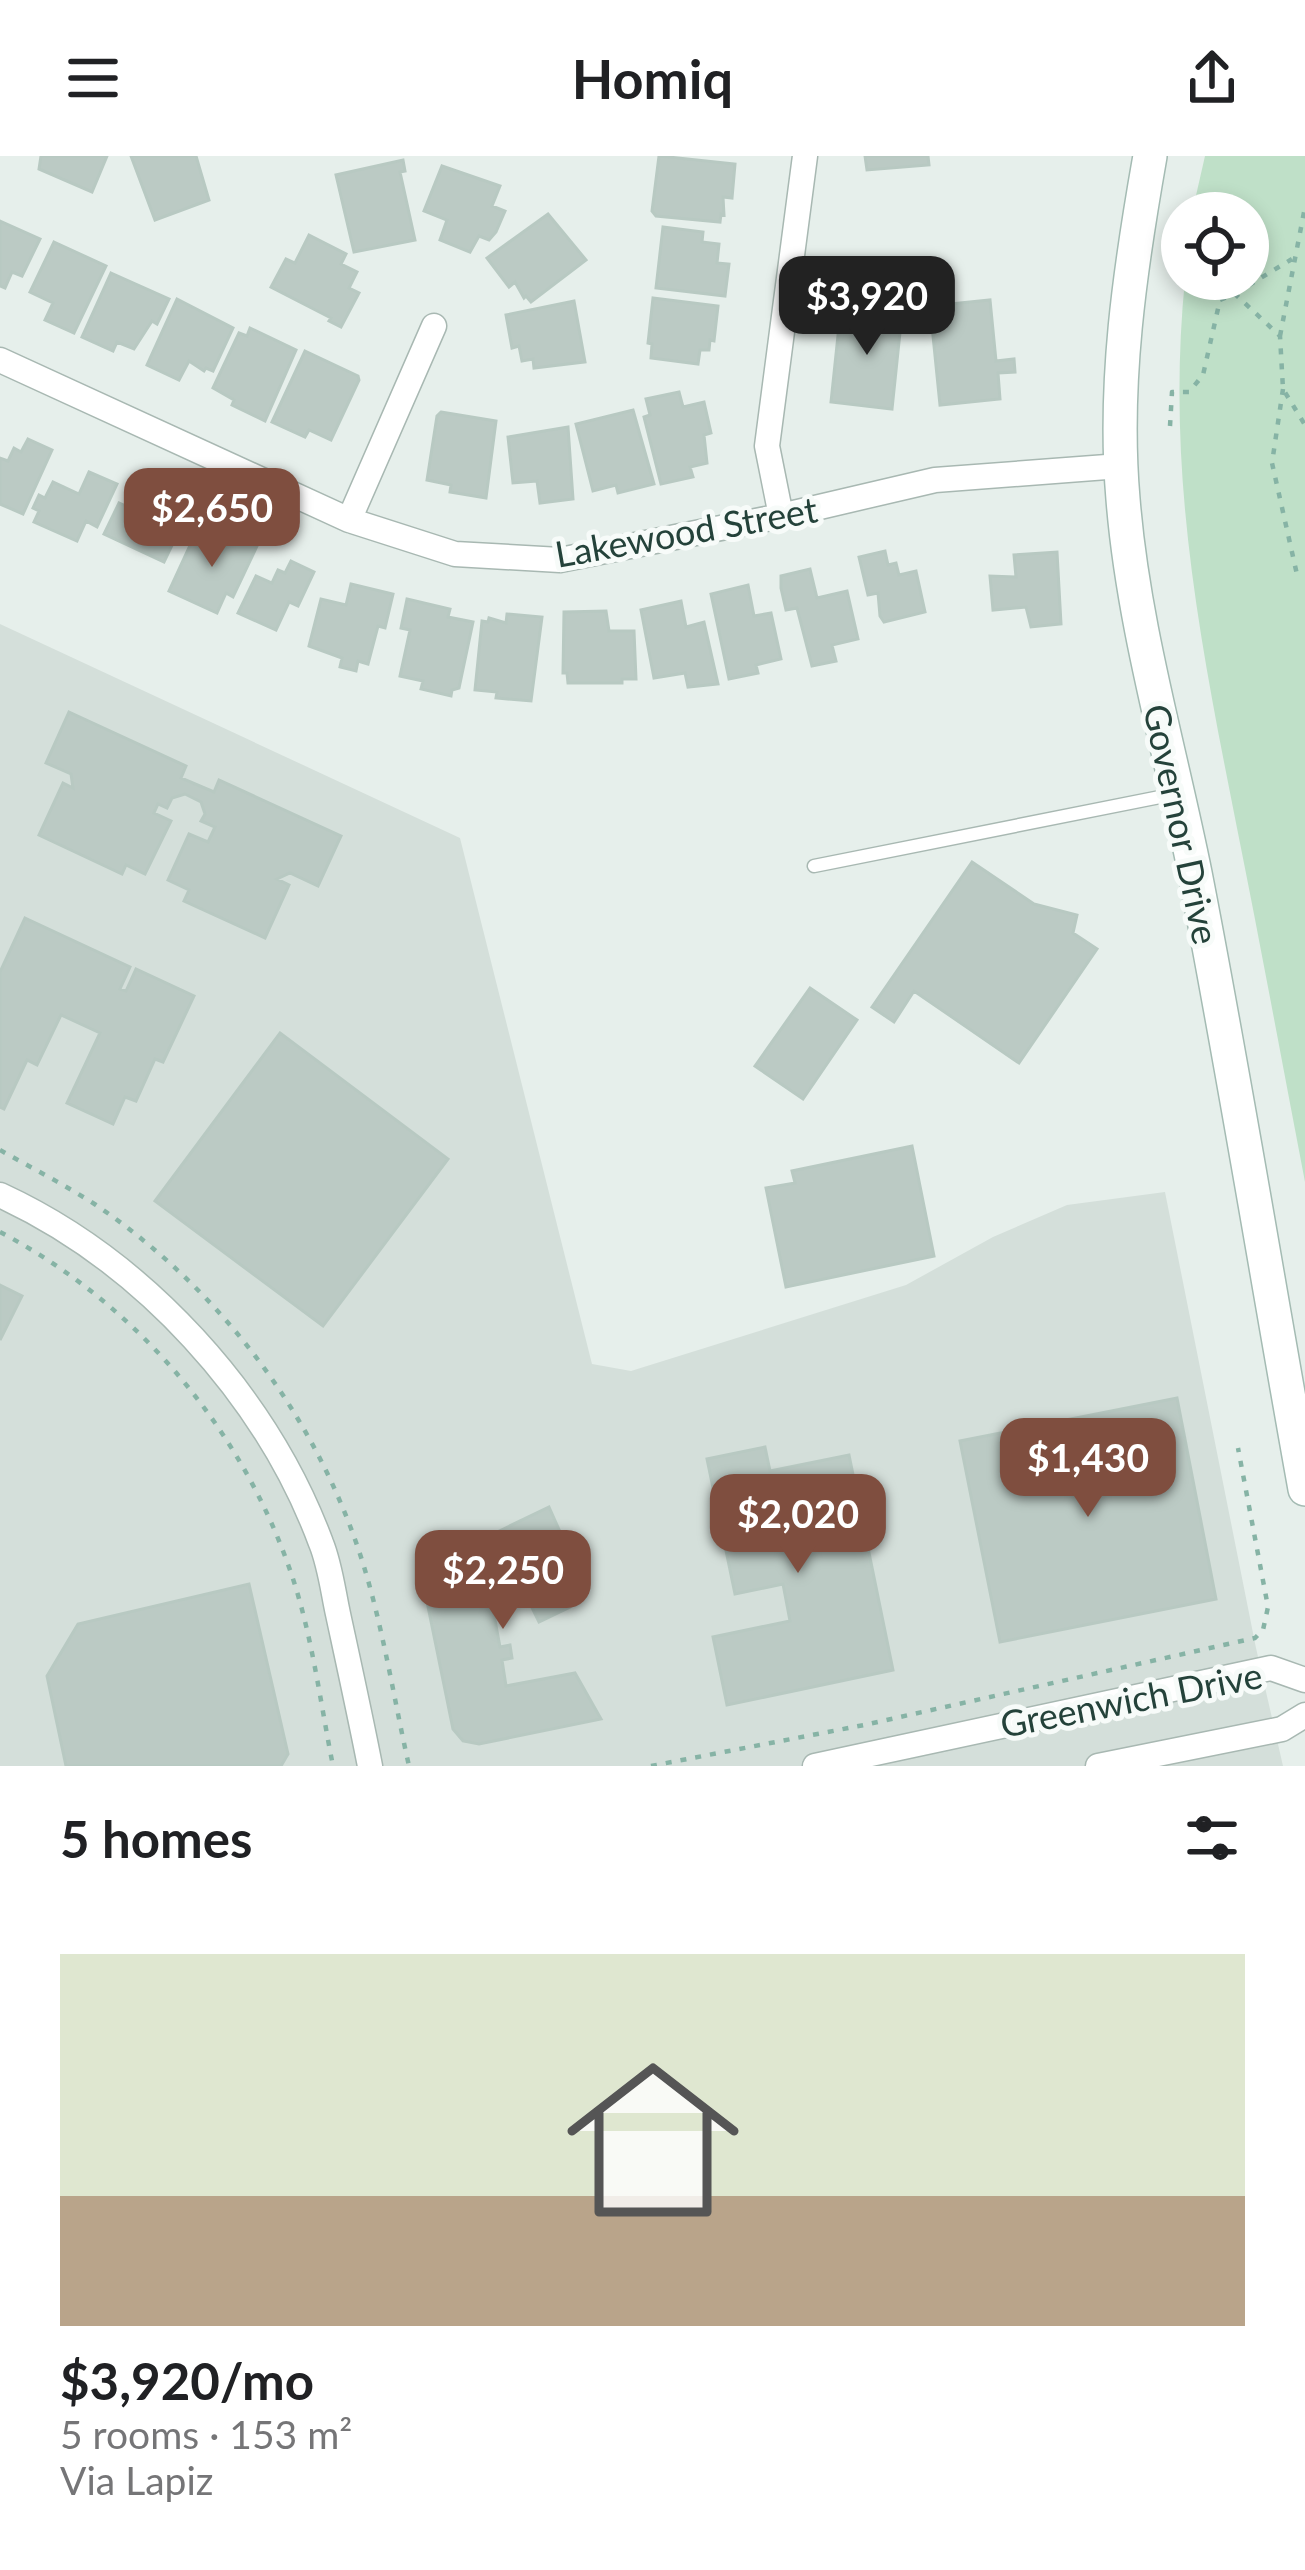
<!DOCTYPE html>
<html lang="en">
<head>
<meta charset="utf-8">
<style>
  :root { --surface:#fff; --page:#f6f6f6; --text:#202124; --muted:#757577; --accent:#7f4e3f }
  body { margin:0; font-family:Lato,sans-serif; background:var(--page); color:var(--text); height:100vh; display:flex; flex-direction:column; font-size:45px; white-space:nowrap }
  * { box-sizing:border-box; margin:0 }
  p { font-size:39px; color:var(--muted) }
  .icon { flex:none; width:66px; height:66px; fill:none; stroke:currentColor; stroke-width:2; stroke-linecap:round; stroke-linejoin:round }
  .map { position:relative; height:1610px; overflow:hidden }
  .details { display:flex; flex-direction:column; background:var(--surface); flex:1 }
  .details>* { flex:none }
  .tools { position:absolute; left:1161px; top:36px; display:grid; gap:24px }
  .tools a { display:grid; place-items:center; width:108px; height:108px; border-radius:50%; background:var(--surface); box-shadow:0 6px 18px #0003; font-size:60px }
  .price { position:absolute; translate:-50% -102px; padding:0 27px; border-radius:24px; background:var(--accent); color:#fff; font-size:39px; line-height:78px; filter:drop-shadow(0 3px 6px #0008) }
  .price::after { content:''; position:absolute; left:50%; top:72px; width:36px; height:27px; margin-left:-18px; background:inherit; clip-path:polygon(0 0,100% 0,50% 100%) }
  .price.current { background:#222; color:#fff }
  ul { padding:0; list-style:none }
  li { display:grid; align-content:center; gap:24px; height:636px; padding:0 60px }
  li span { display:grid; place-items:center; height:372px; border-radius:0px; color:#555 }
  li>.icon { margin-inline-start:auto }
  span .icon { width:216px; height:216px; fill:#fffc; stroke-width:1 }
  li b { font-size:51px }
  h2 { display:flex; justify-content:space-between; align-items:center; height:144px; padding:0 60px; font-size:51px }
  header { display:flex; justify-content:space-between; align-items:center; height:156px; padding:0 60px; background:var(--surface); font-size:54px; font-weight:700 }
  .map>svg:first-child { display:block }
</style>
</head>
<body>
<header><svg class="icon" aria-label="menu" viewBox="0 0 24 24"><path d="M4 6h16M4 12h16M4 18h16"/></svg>Homiq<svg class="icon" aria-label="share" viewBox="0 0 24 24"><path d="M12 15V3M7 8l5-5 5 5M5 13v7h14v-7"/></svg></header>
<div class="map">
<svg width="1305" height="1610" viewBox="0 0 1305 1610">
  <rect width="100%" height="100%" fill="#e6efeb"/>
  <path fill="#d4dfda" d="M0 468 460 682 592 1208 631 1215 906 1129 993 1081 1067 1049 1165 1036 1256 1492 1283 1610H0Z"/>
  <path fill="#bfe0c8" d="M1205 0H1305V1026C1282 906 1260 786 1236 667 1199 480 1166 314 1185 123H1248V57H1192Z"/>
  <path fill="#bbcac4" stroke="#b8c9c2" stroke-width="3" d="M41 0H107L92 36 39 13Z
    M131 0H196L209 44 155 64Z
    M659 0 735 8 732 42 723 41 724 59 721 58 720 66 656 60 652 55Z
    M865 0H928L929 9 867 14Z
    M403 4 405 15 400 16 415 84 354 96 336 19Z
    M442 10 500 30 492 50 505 55 496 76 489 84 479 80 470 96 440 84 447 64 424 55Z
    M548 58 586 104 531 146 526 140 524 142 515 126 509 131 487 102Z
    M0 65 40 83 22 120 12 116 5 132 0 130Z
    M663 71 703 76 702 86 719 88 717 107 729 108 725 140 656 132Z
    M309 79 346 98 341 108 357 116 349 132 359 137 341 171 329 165 331 162 271 131 286 103 295 107Z
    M54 86 106 110 74 177 45 164 53 147 30 136Z
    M111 117 169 143 157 168 152 165 134 193 117 186 113 195 82 181Z
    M653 142 718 150 714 185 710 184 709 194H700L698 208 651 202 652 188 648 187Z
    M177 143 233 172 213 215 206 212 204 215 189 205 179 224 147 209Z
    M990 144 996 205 1014 203 1015 216 998 217 1000 243 940 249 930 150Z
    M574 145 585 206 534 212 533 203 522 205 519 190 512 192 506 159Z
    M841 151 902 157 892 253 831 246Z
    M250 172 296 194 265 265 232 249 234 244 213 232 239 177 247 180Z
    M305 195 358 220 359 224 331 284 309 274 305 281 272 266Z
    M679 236 683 251 704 246 711 277 704 279 707 307 690 311 693 321 661 328 644 261 650 259 646 243Z
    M633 254 654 328 618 337 616 329 593 335 576 268Z
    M441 256 496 265 486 342 450 336 451 329 427 324 437 260Z
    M568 271 573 343 540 347 537 325 513 327 508 281Z
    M28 283 52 294 23 358 0 348V302L8 305 14 292 21 296Z
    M89 316 117 328 97 371 86 365 77 385 34 366 39 355 33 352 39 339 45 342 53 326 79 338Z
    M151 341 187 358 164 406 104 378 119 347 143 358Z
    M198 372 224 384 220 394 223 396 232 378 257 390 233 441 226 437 217 457 169 435Z
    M885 395 888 409 896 407 899 419 916 415 925 456 884 466 880 460 878 437 868 439 859 401Z
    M1057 396 1061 468 1031 471 1026 451 993 454 990 420 1016 421 1014 399Z
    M291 405 314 416 298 450 289 446 276 474 238 457 256 420 272 427 278 414 285 417Z
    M810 413 817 442 847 435 858 483 832 489 836 505 812 510 797 452 786 454 781 432V420Z
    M351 428 393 438 385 472 378 470 368 508 358 505 356 515 340 511 342 502 309 490 321 443 346 449Z
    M748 429 754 460 771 457 781 503 756 509 758 517 729 523 711 438Z
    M407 443 450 453 448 461 473 466 459 532 452 534 451 540 421 533 423 525 400 520 410 474 401 472Z
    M681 445 686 471 704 466 718 528 688 531 685 517 654 522 641 454Z
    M606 455 609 475H634L636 523H622V527H568L567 517H563L564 456Z
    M507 458 542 461 531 545 496 542 497 536 475 534 482 465 488 466 489 462 506 467Z
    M69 556 186 610 181 622 214 636 219 624 341 680 318 730 290 717 277 723 289 729 265 782 184 745 189 734 168 724 189 678 208 686 215 671 201 665 205 658 201 646 185 638 172 642 167 652 158 648 154 657 171 665 145 718 126 709 122 718 39 679 63 627 73 632 71 618 46 607Z
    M972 706 1034 748 1077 759 1073 777 1097 793 1019 907 914 835 894 866 872 851Z
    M25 762 130 811 120 833 126 835 136 813 194 840 163 906 155 903 136 945 125 941 113 968 67 947 100 877 61 859 37 909 27 904 4 953 0 951V816Z
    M810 832 857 864 803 943 755 910Z
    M280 877 448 1003 323 1170 155 1045Z
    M912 990 934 1100 786 1131 766 1032 795 1027 792 1015Z
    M0 1129 22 1140 0 1184Z
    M1177 1242 1216 1443 1000 1486 960 1285Z
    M765 1291 770 1315 849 1299 893 1514 727 1549 713 1481 790 1465 783 1428 735 1438 707 1303Z
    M549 1351 576 1412 571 1415 577 1429 576 1441 570 1451 539 1466 523 1433 492 1448 500 1491 510 1489 512 1502 502 1504 506 1530 575 1517 601 1563 479 1588 463 1585 453 1573 424 1431 427 1415 439 1404Z
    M249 1428 288 1598 281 1610H66L47 1520 78 1468Z"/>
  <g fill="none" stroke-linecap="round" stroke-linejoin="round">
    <defs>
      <path id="service" d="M814 710 1175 638"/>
      <path id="minor" d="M0 204 349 364 455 398 560 404 781 360 935 324 1120 310
        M781 360 767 290 805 0
        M349 364 434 170
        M0 1039C143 1105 266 1239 321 1387 330 1409 333 1435 338 1458 349 1509 360 1559 370 1610
        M815 1610 1271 1512 1305 1524
        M1098 1610 1282 1573 1305 1559"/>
      <path id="secondary" d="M1150 0C1130 113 1113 228 1123 343 1133 469 1170 593 1195 717 1235 922 1268 1128 1305 1333"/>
    </defs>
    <use href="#service" stroke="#a8b8b2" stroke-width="15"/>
    <use href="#minor" stroke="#a8b8b2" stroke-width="27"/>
    <use href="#secondary" stroke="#a4bbb3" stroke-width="36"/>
    <path stroke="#86b3a5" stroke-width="4.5" stroke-dasharray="6 9" stroke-linecap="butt" d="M1236 137 1292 103
      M1280 180 1305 51
      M1283 233 1272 307 1298 423
      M1170 270 1172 236H1189L1203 219 1220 144 1235 138 1280 180 1283 233 1305 269
      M0 994C32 1012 65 1029 96 1049 218 1132 312 1255 359 1395 382 1464 393 1539 409 1610
      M0 1076C135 1147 240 1270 290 1414 312 1477 320 1545 333 1610
      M651 1610 864 1569 1255 1482 1263 1474 1268 1451 1238 1292"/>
    <use href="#service" stroke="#fff" stroke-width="12"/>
    <use href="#minor" stroke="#fff" stroke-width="24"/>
    <use href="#secondary" stroke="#fff" stroke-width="33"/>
  </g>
  <g text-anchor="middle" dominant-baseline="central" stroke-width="10" stroke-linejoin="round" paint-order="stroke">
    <g font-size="36" fill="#24423a" stroke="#f7fbf9">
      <text transform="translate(686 375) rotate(-10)">Lakewood Street</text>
      <text transform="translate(1182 668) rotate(78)">Governor Drive</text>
      <text transform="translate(1131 1543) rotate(-11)">Greenwich Drive</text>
    </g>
  </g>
</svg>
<div class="tools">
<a><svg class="icon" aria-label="locate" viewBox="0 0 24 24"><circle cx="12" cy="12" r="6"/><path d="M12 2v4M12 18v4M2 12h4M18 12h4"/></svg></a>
</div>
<b class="price current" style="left:867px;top:202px">$3,920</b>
<b class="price" style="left:212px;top:414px">$2,650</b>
<b class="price" style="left:1088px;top:1364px">$1,430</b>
<b class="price" style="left:798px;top:1420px">$2,020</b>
<b class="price" style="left:503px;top:1476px">$2,250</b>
</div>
<section class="details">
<h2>5 homes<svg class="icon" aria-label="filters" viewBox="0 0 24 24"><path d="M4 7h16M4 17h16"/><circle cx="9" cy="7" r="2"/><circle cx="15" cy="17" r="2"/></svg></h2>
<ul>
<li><span style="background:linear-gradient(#dfe7d0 65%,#b9a48a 0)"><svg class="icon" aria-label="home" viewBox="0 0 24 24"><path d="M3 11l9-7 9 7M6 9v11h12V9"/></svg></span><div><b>$3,920/mo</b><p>5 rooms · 153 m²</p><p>Via Lapiz</p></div></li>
</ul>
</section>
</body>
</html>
